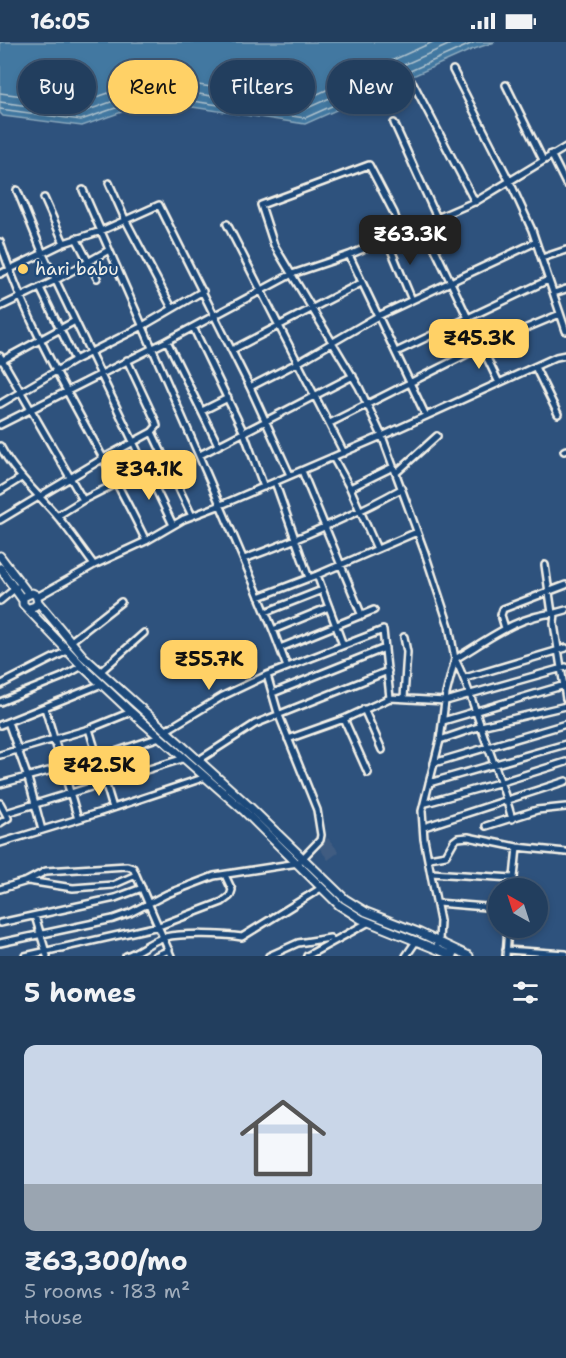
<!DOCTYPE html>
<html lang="en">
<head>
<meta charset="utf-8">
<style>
  :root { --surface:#223e5e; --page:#2a4564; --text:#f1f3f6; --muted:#a2aebc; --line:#3f5773; --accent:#ffd166 }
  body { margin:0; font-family:"Shantell Sans",sans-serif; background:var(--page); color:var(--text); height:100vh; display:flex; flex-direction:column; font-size:22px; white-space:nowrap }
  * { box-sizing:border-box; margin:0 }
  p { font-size:20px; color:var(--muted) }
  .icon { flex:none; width:33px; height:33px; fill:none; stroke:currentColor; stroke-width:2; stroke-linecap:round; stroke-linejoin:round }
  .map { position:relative; height:914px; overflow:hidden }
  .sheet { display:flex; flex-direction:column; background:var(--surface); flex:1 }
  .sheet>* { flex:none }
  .hud { position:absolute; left:18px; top:18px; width:531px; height:54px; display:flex; gap:12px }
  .needle { width:39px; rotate:321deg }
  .tools { position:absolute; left:488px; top:836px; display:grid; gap:12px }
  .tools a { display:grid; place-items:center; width:60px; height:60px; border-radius:50%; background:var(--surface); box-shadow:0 3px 9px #0003,0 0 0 2px var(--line); font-size:30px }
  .price { position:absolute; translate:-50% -51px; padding:0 14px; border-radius:12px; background:var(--accent); color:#111; font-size:20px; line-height:39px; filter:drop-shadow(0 2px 3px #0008) }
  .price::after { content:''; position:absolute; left:50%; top:36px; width:18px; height:14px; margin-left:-9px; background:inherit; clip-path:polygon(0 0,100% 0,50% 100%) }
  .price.on { background:#222; color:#fff }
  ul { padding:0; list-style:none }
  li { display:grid; align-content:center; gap:12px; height:318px; padding:0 24px }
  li+li { border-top:2px solid var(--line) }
  li span { display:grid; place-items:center; height:186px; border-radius:12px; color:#555 }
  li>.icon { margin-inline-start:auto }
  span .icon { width:108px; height:108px; fill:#fffc; stroke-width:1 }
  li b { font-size:26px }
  h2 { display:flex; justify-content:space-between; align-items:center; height:72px; padding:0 24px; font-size:26px }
  .tag { padding:0 21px; border-radius:27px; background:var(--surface); box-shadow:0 3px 9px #0003,0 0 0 2px var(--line); font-size:21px; line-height:54px }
  .tag.on { background:var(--accent); color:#111 }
  .status { display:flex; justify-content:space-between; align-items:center; height:42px; padding:0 30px; background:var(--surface); direction:ltr }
  .status svg { height:16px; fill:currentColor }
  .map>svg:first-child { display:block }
</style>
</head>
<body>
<div class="status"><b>16:05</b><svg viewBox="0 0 49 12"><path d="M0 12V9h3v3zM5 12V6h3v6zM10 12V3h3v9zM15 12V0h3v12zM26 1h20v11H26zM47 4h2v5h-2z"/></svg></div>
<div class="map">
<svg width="566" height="914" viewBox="0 0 566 914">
  <rect width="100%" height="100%" fill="#2e527d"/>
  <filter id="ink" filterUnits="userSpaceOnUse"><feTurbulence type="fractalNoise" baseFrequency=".0167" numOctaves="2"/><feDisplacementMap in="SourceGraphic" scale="12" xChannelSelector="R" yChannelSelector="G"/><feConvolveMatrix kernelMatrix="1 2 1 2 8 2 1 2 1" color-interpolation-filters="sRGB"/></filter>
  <g filter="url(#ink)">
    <path fill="#3f5b81" d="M328 796 339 810 328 818 318 804Z"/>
    <path fill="#4378a1" stroke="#8aa8bd" stroke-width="1.5" d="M0 0H495L471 8 305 82 153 59 82 84 3 74 0 71Z"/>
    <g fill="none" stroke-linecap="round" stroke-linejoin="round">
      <path stroke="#adc1cc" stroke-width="1.5" d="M0 51 79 61 153 36 302 59 433 0
        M0 60 80 71 153 45 303 68 455 0
        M0 67 81 78 153 53 305 76 475 0"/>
      <defs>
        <path id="minor" d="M453 28 510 140 532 188 566 289
          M413 41 475 160 566 105
          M506 43 543 118
          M394 81 437 176
          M551 112 566 142
          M109 141 125 177 172 266
          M17 148 43 212 173 483
          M83 148C147 295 212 440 273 588L329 565
          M44 156 64 201
          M227 182 344 411
          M423 182 474 160
          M401 193 394 171 369 123 261 163 274 203 359 345 382 394 425 511 449 584 455 617 446 652 440 698 422 769 424 797 440 879 439 899 436 906
          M76 196 97 236
          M387 198 412 258
          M0 200C35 307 98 398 146 499
          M349 213 426 374
          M542 216 566 208
          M0 232 64 201 101 189 159 163 250 345 290 433
          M40 246 75 318
          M554 251 566 247
          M0 265 56 238 109 208
          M193 285 244 391 264 445
          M167 299 218 403
          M232 308 361 241
          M396 310 548 238
          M0 314 83 458
          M1 319 75 279
          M535 325 558 372
          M250 345 299 320 378 274 536 200
          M0 362 75 318 141 285 203 249
          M202 369 228 356
          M330 381 481 305 560 272
          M0 383 167 299 292 232 349 213 423 182 499 341
          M152 390 192 474
          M0 404C14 431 37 451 57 474 70 489 82 507 94 523
          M564 409 566 408
          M200 413 353 334
          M333 415 350 446 377 507
          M302 429 362 574
          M396 431 437 394
          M275 440 309 536
          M350 446 393 425
          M0 449 21 436
          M57 474 83 458 164 417
          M0 478 102 417 152 390 157 384 156 380 127 318
          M244 517C299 497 351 475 401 447
          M545 523 552 571
          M317 533 343 603
          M37 555 94 523 146 499 184 477 221 463 382 394 556 315 566 313
          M259 555 317 533 417 490
          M0 559 17 545
          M266 570 322 548
          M555 571 566 568
          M505 586 501 573 503 567 566 543
          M273 588 287 625
          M70 600 121 560
          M280 606 374 568
          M100 630 144 591
          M465 636 566 606
          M0 643 67 609
          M273 651 385 606
          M404 656 407 610 404 595
          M0 660 62 635 82 624
          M45 666 78 777
          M364 667 382 708
          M344 677 368 731
          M443 679 565 643
          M8 680 28 736 42 788
          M0 683 102 642
          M89 687 113 766
          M165 689 223 654 267 633 383 588 390 656
          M288 697 344 677 390 656 446 659 566 625
          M440 698 481 684 566 664
          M0 713 89 687 131 670
          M199 718 255 682 388 629
          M434 721 566 682
          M429 741 566 702
          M0 742 97 716 160 695
          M0 761 8 776 0 781
          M426 761 502 740 566 720
          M6 771 185 716
          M512 777C505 752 497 729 488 705 477 676 470 646 455 617 486 599 517 574 555 571L554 582 566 657
          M486 784 537 768 566 765
          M424 785 566 739
          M0 801 98 771 206 735
          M429 816 446 813 454 799 458 796 468 795 517 805 566 810
          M431 831 513 836
          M28 839 73 846 113 843 136 833
          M513 846 517 805
          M0 847 27 839 46 829 127 824 133 826 171 914
          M437 861 498 866
          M35 874 47 914
          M0 881 115 856 142 846
          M0 901 113 877 130 871 167 852 214 834 298 821 320 798 321 793 317 768 278 671 267 633
          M506 908 566 912
          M25 914 159 884 222 860 230 854 232 848 225 833
          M126 914C139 910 152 898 165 895 184 891 222 892 242 895L321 846
          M155 914 169 908
          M269 914 298 901 330 896 333 899
          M307 914 369 880
          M406 914 417 898
          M506 914 508 885"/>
        <path id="major" d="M0 514 28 551
          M0 526 22 557
          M38 560 83 614 248 763 345 857 366 870 420 891 469 914
          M29 566 35 564 38 560 36 553 32 551 23 555V562L82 624 131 670 243 768 339 863 361 877 453 914"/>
      </defs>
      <use href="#minor" stroke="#f4f1e8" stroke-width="10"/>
      <use href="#major" stroke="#f4f1e8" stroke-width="11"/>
      <use href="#minor" stroke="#1f4a7a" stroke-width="5"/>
      <use href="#major" stroke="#1f4a7a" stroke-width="7"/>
    </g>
  </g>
  <circle fill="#ffd166" stroke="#1f4a7a" stroke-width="2" cx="23" cy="227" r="6"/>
  <g text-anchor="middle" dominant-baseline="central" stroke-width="4.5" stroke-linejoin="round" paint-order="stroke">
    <g font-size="18" fill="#f4f1e8" stroke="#1f4a7a" text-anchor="start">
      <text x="35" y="227">hari babu</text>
    </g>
  </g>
</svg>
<div class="tools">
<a><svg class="needle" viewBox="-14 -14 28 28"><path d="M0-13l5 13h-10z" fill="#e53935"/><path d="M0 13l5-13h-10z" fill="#a2aebc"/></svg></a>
</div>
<b class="price on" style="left:410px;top:224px">₹63.3K</b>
<b class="price" style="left:479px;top:328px">₹45.3K</b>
<b class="price" style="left:149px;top:459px">₹34.1K</b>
<b class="price" style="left:209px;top:649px">₹55.7K</b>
<b class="price" style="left:99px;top:755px">₹42.5K</b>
<div class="hud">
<a class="tag">Buy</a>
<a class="tag on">Rent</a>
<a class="tag">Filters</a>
<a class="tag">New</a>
</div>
</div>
<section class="sheet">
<h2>5 homes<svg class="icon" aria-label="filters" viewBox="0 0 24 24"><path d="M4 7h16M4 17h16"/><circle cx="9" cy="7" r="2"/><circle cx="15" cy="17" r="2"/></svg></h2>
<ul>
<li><span style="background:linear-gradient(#c9d6e8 75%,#9aa5b1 0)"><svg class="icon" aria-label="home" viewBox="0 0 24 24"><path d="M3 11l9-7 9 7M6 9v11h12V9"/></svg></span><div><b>₹63,300/mo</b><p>5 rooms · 183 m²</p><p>House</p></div></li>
</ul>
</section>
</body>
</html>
